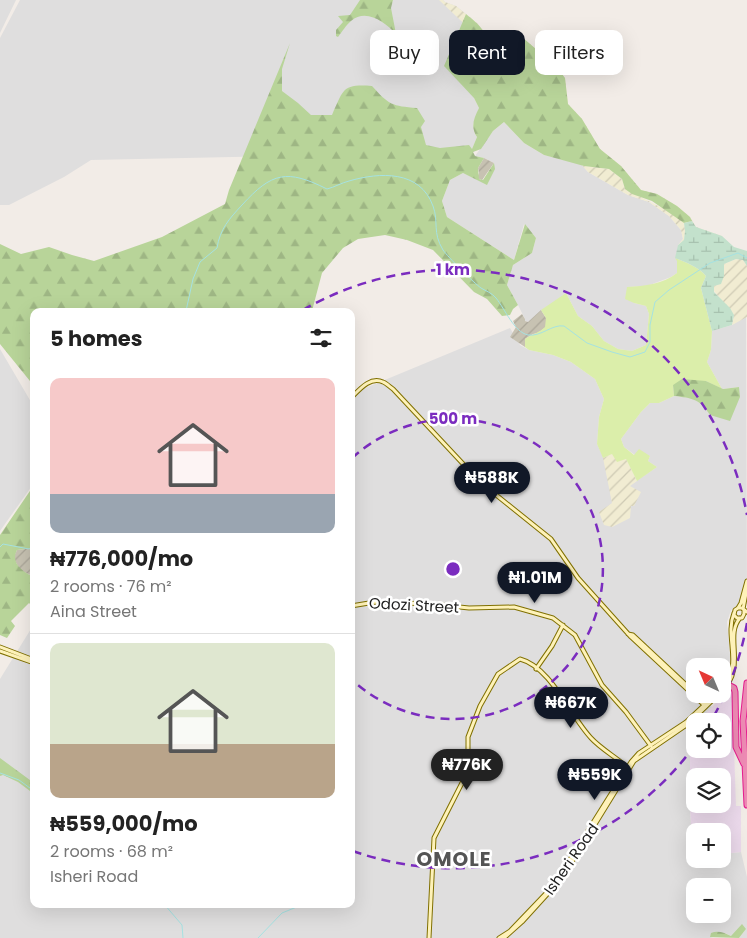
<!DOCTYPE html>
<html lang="en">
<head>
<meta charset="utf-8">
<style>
  :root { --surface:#fff; --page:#f2f2f2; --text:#222; --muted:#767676; --line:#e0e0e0; --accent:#111827 }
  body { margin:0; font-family:Poppins,sans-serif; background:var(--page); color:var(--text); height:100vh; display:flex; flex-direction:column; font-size:19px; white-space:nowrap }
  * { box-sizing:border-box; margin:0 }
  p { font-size:16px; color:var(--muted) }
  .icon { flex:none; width:28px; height:28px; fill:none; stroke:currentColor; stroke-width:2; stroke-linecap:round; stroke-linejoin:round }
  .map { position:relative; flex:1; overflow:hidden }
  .drawer { position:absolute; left:30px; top:308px; width:325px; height:600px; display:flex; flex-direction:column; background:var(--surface); border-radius:10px; box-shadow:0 5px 20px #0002 }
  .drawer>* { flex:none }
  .top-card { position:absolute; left:370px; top:30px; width:301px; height:45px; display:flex; gap:10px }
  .needle { width:32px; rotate:316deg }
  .buttons { position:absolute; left:686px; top:658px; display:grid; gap:10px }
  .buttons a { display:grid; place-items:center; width:45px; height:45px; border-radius:10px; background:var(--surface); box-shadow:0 5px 20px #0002; font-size:25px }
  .price { position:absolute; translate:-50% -42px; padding:0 11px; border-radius:18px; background:var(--accent); color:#fff; font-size:16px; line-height:32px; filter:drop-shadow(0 1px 2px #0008) }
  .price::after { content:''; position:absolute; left:50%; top:30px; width:15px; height:11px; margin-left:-8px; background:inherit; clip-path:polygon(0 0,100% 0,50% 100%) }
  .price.current { background:#222; color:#fff }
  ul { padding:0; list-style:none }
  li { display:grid; align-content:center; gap:10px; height:265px; padding:0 20px }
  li+li { border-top:1px solid var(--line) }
  li span { display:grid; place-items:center; height:155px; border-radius:10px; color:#555 }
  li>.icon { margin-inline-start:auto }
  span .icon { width:90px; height:90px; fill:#fffc; stroke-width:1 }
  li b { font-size:21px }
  h2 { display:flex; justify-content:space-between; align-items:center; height:60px; padding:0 20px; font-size:21px }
  .pill { padding:0 18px; border-radius:10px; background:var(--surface); box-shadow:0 5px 20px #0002; font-size:18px; line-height:45px }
  .pill.current { background:var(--accent); color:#fff }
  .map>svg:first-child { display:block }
</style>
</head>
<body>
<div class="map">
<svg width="747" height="938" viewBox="0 0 747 938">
  <defs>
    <pattern id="construction-furrows" width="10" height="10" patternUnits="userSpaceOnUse" patternTransform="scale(1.25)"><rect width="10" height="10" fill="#c7c2b2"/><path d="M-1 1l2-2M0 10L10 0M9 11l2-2" fill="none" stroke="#aba699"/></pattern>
    <pattern id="farmland-furrows" width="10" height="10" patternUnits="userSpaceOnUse" patternTransform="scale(1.25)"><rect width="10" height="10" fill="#f1ecd2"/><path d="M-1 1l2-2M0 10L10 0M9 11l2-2" fill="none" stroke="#cecab4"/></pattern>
    <pattern id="forest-firs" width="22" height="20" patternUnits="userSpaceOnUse" patternTransform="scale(1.25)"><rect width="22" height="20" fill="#b8d499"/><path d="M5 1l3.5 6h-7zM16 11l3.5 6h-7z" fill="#9eb684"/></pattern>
    <pattern id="wetland-marsh" width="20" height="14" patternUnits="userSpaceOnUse" patternTransform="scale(1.25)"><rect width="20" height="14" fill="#c3e1cc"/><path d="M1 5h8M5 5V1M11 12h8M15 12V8" fill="none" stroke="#a7c1af"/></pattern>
  </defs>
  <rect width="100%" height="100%" fill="#f2ece7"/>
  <path fill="#dfdede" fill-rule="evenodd" d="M0 0H16L0 33Z
    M20 0H443L445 2 456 6 466 14 474 98 479 108 473 125 474 132 477 137 471 152 91 160 64 177 9 205H0V38Z
    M504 122 524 143 544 155 581 164 588 172 628 195 649 202 669 216 681 230 683 239 678 245 677 273 671 277 647 286 627 287 634 303 646 306 649 314 646 345 632 351 618 349 604 341 592 326 578 316 566 293 528 322 525 321V319L518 305 507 285 513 265 532 253 536 238 524 224 514 260 447 217 442 201 450 180 463 173 487 184 494 163 484 158 475 156 493 131Z
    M746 316 747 604H739L731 610 727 622 730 655 729 670 723 677 722 666H695V694H703L701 697 712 707 699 721H695V725L690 731V808L693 857 695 859H722L723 854 741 852 747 877V938H739L746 929 731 936 725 933 710 938H0V679L34 624V904H351V394L510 328 520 345 529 350 553 355 571 362 595 379 604 399 599 417 597 444 606 463 612 503V527L622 521 629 486 657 467 648 461 650 456 635 455 624 447 621 439 641 412 650 403H659L674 396 693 398 705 407 710 415 739 387 722 389 707 362 711 350 712 331 732 325ZM695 886H722V914H695Z
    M0 349 34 407V483L0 531Z"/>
  <path fill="#ebd9eb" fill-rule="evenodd" d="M732 690 736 806H741V852L723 854 722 831H695V857H693L690 808V731L695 725V749H722V721H699L727 691ZM695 776H722V804H695Z"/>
  <path fill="url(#construction-furrows)" d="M484 158 494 163 482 180 477 178 479 173 478 168Z
    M541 310 546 318V327L538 333 533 334 525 339V347L510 337 516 327 513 321 522 314 525 319V321L528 322Z
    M34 548V577L20 570 15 561V554L17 550Z"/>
  <path fill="url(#farmland-furrows)" d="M439 0H443L445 2 456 6 477 23 485 33 488 46 493 50 512 32 523 38 556 66 565 78 568 104 582 119 600 149 621 166 641 190 657 194 677 206 690 217 696 227 722 236 730 261 684 222 685 231 684 240 678 245 683 239 681 230 669 216 649 202 628 195 588 172 581 164 584 166 609 169 622 179 625 189 662 208 638 188Z
    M736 259 743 260 747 266V317L732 325 734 315 714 291V286L724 276V264Z
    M612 454 626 459 637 481 630 486 641 492 634 506H631L630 518 612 527 604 525 599 512 612 503 603 458Z"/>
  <path fill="#dbeeaa" d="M675 258C685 262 699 267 706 276L701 288 712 331 711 350 707 362 722 389 706 381 673 385 674 396 659 403H650L641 412 621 439 624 447 634 455 639 449 650 456 648 461 657 467 637 481 626 459 617 462 612 454 603 458 597 444 599 417 604 399 595 379 571 362 553 355 529 350 525 347V339C532 334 539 333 545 327L546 318 541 310 566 293 578 316 592 326 604 341 618 349 632 351 646 345 649 314 646 306 634 303 625 299 627 287C645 286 663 284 677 273V261Z"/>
  <path fill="url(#forest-firs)" d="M360 0H393L391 8 396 34C385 22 366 8 351 21 346 25 342 32 338 37L336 36V30L343 22 338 16 350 15Z
    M466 14C472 19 479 24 484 32 488 38 487 44 493 50L512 32 523 38 556 66 565 78 568 104 582 119 600 149 621 166 641 190 657 194 677 206 690 217 692 221 684 223 652 201 632 194 625 189 622 179 609 169 584 166 544 155 524 143 504 122 493 131 481 149 473 152 475 156 484 158 478 168 479 179 483 180 494 163 495 169 487 185 463 173 450 180 442 201 447 217 514 260 525 224 536 238 532 253 513 265 507 285 518 305 513 309 510 315 502 316 487 299 474 292 433 250 407 240 385 235 358 239 343 248 322 273 312 311H34V386L0 344V244L21 254 49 247 72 255 94 261 162 237 225 204 229 190 290 43 282 69V91L298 103 311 115H332C344 89 342 84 372 86 389 105 392 106 417 108L425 121 421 127 426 145 440 148 469 145 472 149 477 137C470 127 474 118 479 108L474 98 444 66Z
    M682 379 706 381 723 389 739 387 740 397 730 421 710 415C700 399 692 398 674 396L673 385Z
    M34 485V548L17 550C10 563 23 572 34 577V608L29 603 11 621 15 626 7 638 0 635V535Z
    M0 758 34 783V794L18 782 3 775 0 776Z
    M742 924 746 929 739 938 710 937 711 933C718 930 725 933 731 936Z"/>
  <path fill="url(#wetland-marsh)" d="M692 221 696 227 722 236 734 247 747 251V266L743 260 736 259 724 264V276L721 284 714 286V292L730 308 734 315 732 325 712 331 701 288 706 276C699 267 685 262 675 258L678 245 684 240 685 231 684 223Z"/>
  <path fill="#e1e1e1" d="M499 462 503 467 489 481 487 482 479 474 480 473 478 471 481 468 487 474Z"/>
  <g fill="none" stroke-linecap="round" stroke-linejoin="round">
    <path stroke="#a5e2e2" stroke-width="1" d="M186 311 193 279 200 262 217 248C220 229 229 219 242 205 272 172 287 169 327 189 335 187 341 183 349 181 380 172 420 170 433 206 439 222 432 232 443 250 447 256 475 284 481 288 486 291 492 293 496 298 505 309 514 332 528 335 541 337 552 324 564 326L587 343 612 352 630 357 645 352 650 342V325L655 302 669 290 710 263 738 253 747 258
      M0 547 3 544 29 549 34 546
      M0 773 19 780 34 791
      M164 904 182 925 183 938
      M258 938 282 913 304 904"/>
    <defs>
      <path id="secondary" d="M351 398C359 390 370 376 383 382 386 383 390 387 393 389L480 482 551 539 578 578 631 637 704 705
        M351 606 375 602 431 604 469 608 514 607 553 618 575 635 602 685 626 712 651 746
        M738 608 741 603 747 581
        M743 609 747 588
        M744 610V614L742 618H737L734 615 735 610 738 608H742L747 612
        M628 634 633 635 695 693
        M0 647 34 660
        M0 651 34 663
        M536 669 552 646 563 625
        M722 687C744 665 724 638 734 613
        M722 691C747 667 724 636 740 618
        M695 694 706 703
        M429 938 434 838 464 779 468 761V737L480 706 498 674 520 659C551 667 570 716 591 738 601 749 616 757 627 767
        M499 938 510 931 554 885 631 762 639 753 686 722 716 694
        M504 938 522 922 562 878 634 761 688 724 719 694"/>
      <path id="highway" d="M747 683 743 721 747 805
        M728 685 734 688 735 692 736 747 744 764"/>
    </defs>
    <use href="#secondary" stroke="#807000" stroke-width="5"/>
    <use href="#highway" stroke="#e71d90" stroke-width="7"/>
    <use href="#secondary" stroke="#fef2b9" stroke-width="3"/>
    <use href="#highway" stroke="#ed8bb4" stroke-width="5"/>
  </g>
  <g fill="none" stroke="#7b2cbf" stroke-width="2.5" stroke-dasharray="9 6">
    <path d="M352 458A150 150 0 1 1 352 680"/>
    <path d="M747 623A299 299 0 0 1 711 721M695 745A299 299 0 0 1 353 851M303 310A299 299 0 0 1 747 515"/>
  </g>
  <g text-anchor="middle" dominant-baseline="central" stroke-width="5" stroke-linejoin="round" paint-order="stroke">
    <g font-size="15" fill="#212121" stroke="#fff">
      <text transform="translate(414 605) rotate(3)">Odozi Street</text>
      <text transform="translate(571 859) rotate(-55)">Isheri Road</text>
    </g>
    <g font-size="20" font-weight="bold" letter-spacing="1" fill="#545454" stroke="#fff">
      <text x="454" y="859">OMOLE</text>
    </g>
  </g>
  <circle cx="453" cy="569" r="8" fill="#7b2cbf" stroke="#fff" stroke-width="2.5"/>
  <g font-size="15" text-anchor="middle" font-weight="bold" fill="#7b2cbf" stroke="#fff" stroke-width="5" stroke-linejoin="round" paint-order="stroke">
    <text x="453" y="275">1 km</text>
    <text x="453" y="424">500 m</text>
  </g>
</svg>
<div class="buttons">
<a><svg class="needle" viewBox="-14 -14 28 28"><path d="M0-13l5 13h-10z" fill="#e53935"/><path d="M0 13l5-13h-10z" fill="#767676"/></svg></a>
<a><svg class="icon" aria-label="locate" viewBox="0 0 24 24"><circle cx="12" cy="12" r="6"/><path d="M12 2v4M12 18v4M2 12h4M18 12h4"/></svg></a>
<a><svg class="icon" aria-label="layers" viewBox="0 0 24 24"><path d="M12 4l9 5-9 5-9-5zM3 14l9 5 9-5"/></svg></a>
<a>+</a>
<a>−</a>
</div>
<b class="price" style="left:492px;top:504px">₦588K</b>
<b class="price" style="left:535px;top:604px">₦1.01M</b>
<b class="price" style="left:571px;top:729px">₦667K</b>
<b class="price current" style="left:467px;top:791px">₦776K</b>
<b class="price" style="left:595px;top:801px">₦559K</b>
<div class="top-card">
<a class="pill">Buy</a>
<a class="pill current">Rent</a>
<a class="pill">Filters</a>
</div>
<section class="drawer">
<h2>5 homes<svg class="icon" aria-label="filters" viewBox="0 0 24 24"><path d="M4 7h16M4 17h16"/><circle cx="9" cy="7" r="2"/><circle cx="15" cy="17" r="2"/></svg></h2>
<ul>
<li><span style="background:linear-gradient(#f6c9c9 75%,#9aa5b1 0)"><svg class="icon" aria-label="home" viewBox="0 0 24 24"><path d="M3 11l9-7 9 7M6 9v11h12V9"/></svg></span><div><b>₦776,000/mo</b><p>2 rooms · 76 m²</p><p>Aina Street</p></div></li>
<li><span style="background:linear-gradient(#dfe7d0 65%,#b9a48a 0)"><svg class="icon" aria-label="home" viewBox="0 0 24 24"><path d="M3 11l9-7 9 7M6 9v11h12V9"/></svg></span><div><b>₦559,000/mo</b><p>2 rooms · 68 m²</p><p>Isheri Road</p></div></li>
</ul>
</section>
</div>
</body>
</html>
